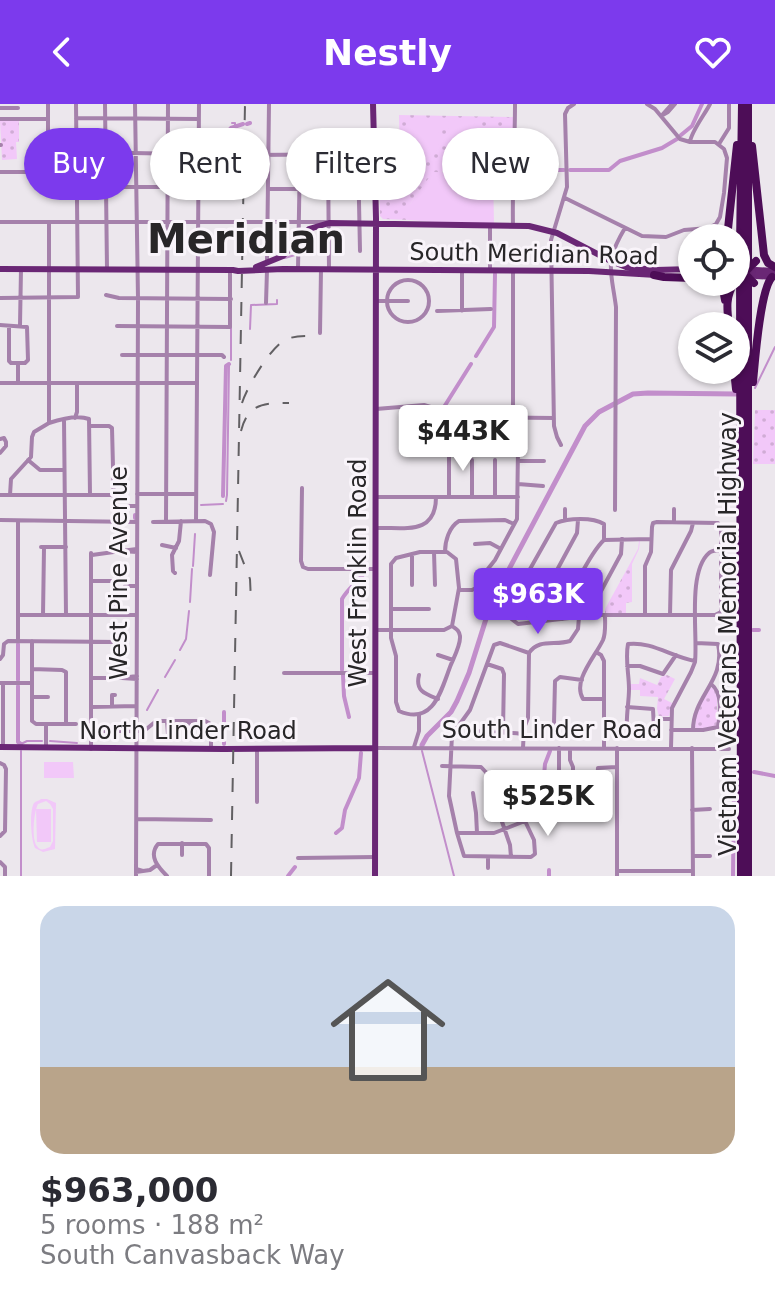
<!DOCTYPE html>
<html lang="en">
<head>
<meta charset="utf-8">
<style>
  :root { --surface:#fff; --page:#f7f7f7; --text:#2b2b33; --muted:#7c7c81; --accent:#7c3aed }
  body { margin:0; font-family:"DejaVu Sans",sans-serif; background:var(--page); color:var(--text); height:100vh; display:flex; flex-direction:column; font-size:30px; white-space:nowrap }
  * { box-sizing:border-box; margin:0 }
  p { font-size:26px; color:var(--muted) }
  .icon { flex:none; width:44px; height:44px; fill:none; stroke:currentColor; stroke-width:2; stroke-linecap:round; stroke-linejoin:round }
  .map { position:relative; height:772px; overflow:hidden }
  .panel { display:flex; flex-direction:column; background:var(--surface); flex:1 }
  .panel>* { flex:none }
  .hud { position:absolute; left:24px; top:24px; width:728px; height:72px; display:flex; gap:16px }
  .tools { position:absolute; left:678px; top:120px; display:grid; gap:16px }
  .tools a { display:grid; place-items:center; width:72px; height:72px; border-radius:50%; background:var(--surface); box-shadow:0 2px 6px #0004; font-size:40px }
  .price { position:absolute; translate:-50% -68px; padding:0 18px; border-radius:8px; background:#fff; color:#222; font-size:26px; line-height:52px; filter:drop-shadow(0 2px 4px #0008) }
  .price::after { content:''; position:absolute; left:50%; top:48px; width:24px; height:18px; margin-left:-12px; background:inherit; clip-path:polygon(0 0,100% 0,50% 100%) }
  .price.on { background:var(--accent); color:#fff }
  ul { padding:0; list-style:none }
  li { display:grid; align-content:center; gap:16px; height:424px; padding:0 40px }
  li span { display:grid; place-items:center; height:248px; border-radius:24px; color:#555 }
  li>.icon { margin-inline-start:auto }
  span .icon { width:144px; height:144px; fill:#fffc; stroke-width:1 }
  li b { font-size:34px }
  .chip { padding:0 28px; border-radius:36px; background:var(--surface); box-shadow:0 2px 6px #0004; font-size:28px; line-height:72px }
  .chip.on { background:var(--accent); color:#fff }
  header { display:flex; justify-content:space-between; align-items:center; height:104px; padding:0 40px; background:var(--accent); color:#fff; font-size:36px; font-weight:700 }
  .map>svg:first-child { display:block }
</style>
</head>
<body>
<header><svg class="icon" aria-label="back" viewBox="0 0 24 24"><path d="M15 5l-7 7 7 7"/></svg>Nestly<svg class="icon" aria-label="heart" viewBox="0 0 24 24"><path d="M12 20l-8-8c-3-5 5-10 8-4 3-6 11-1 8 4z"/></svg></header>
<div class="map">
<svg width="775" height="772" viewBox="0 0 775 772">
  <defs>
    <pattern id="green-dots" width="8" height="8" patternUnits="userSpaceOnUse" patternTransform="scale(2)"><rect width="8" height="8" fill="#f2c8f9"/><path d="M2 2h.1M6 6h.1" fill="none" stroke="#d0acd5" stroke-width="1.8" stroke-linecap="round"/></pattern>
  </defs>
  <rect width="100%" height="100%" fill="#ece7ed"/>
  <path fill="url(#green-dots)" d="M399 11 513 13 514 43H483L451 56 452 61 440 69H433L410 100V116L383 115 380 112 379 67H400Z
    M0 17H19V38H16L17 55 2 56Z
    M755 306H775V360H753Z
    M639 437H640L639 445 632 460V498L626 499V509H605V505L638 445Z
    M667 571 675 575 664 595 672 599 669 612 659 613 657 605 658 593 640 592V586H631L630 580H639L640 574 657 581 661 573Z
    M710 584H713L717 591V622L697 625 695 623 697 608Z"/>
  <path fill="#f2c8f9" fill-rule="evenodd" d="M475 15C475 31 466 42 449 43L448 17Z
    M410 18H438C441 51 438 54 404 51L405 24Z
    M433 68 493 69 494 120 444 119 410 116V100Z
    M44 658H73L74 674H44Z
    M41 695H47L56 699 55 745 43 748 35 744C31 736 29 707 34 699 36 697 39 697 41 695ZM46 697 50 700 53 705V737L50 743C44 745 41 748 37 742 31 736 34 707 38 700Z
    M36 705H51V738H37Z"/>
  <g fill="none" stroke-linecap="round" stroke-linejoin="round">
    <path stroke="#c28ecb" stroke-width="2" d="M232 19H235V21
      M285 154 295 151
      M250 225 251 201 277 200V196
      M231 256V223
      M755 284 775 243
      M226 397 227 391 229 262
      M201 401 223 400
      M193 462 195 430
      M190 498 192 465
      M180 546 186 535 189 507
      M165 573 175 556
      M147 606 158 586
      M50 637 77 639
      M21 640 27 637H42
      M21 647V772
      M422 647 454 772"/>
    <path stroke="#c28ecb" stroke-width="4" d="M247 20 250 19
      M231 24 243 20
      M681 31 692 22 702 0
      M211 47H227L230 25
      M515 66H564
      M570 66H609L620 57 662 44 677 35
      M203 68 204 53
      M476 252 494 223 495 170
      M444 303 471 260
      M427 343 434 321 440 309
      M223 392 226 262 229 260
      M135 414V411
      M753 526H759
      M342 566V495C348 484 358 478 365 468
      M343 571 344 592 349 613
      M18 576V540
      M18 582V638L21 640
      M224 640V608
      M754 668 775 672
      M543 684 545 660 550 647
      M336 729 342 724 345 706 359 674 361 649
      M288 772 295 763
      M549 772V766
      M733 772 734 682"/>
    <path stroke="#c28ecb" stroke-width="5" d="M422 641 427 632 451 608 457 597 469 569 491 499 585 322 599 308 633 290 648 289 736 290"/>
    <path stroke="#a581ab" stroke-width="4" d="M105 0 107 165
      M135 0 138 194 136 772
      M0 4H18
      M663 10 672 0
      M661 12 668 8 675 0
      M76 14 199 15
      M0 15H47
      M690 38C691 28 705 10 710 0
      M719 40 729 24V0
      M0 41H1
      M76 48 245 51 374 50
      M328 50 329 165
      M358 50 360 147
      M0 68H77
      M48 68V0
      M77 83H198
      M268 85H374
      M565 94 642 132 666 133 684 126 709 124 716 120 720 113 724 89 727 54 724 45 715 38H690L680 35 655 5 647 0
      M0 118H327
      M513 122C512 81 515 41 515 0
      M267 157 269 0
      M298 165 300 50
      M490 167V122
      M387 197a21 21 0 1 1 42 0a21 21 0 1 1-42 0Z
      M106 191 119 194 231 195
      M0 194 78 193 76 0
      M376 197H408
      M266 199 267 166
      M437 207 491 205
      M462 207V166
      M0 221 27 223 28 256 25 259H18
      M20 221 21 165
      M9 222V257L11 259H18
      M117 222 230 223V167
      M320 229 321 165
      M122 251H222L224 253
      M18 278V259
      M0 279H197
      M376 305 424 301 463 313 554 314
      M513 312V167
      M75 314 77 308V279
      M64 315 66 511
      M49 319C61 315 78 311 89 315L90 391
      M90 322H109L112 324 114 402H137
      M0 335 4 334 6 338V342L0 349
      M561 341 557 333 554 322 551 136 567 83 565 10 568 4 574 0
      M28 356 40 366H64
      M472 356V393
      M495 356V393
      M518 357H544
      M518 380 543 382
      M302 384 301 457 303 463 308 465H376
      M137 390H196
      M0 391H113
      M10 391 11 375 31 353 32 333 34 328 49 319V118
      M377 393H518
      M449 393V345
      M674 405V418
      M615 406 616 203C611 165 604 159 625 124
      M0 416 137 418
      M565 416V405
      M196 417 199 0
      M153 418 205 417 211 420 214 428 210 471
      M166 418 168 0
      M376 424C404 423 436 432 436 393
      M604 436 651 435
      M475 440 490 439 501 445
      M162 441 176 444
      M41 443H66
      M137 445 121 447 137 448
      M420 448H447L456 455 459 484 452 522C456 525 459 526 460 532 461 541 453 555 450 563 441 587 433 622 399 607L396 598V552L391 534V460L396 454Z
      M434 448 435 481
      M445 448C445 437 449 423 459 417L505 416 514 420
      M92 451 121 447
      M175 469 173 467 172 451 179 437 181 417
      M91 477H112L116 479C117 483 114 504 114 511
      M412 481V450
      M125 482H137
      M459 486H472L478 483 487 466 495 456 517 415 518 345
      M391 505H429
      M18 511H137
      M43 511 44 444
      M593 511V502L621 450 622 435
      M670 511 671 466 691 427 693 419
      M563 515C563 500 592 447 604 436V420C593 413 568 414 556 419L508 504 509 513 518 520 595 511H715L721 508V424L718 419 657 418 653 419 652 423 651 448 645 462V511
      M538 517 537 503 577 429 578 416
      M376 526H444L452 522
      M18 537V417
      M32 537V617L36 620H76
      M596 548 601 551 604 557V644
      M529 549C539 534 555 542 570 537L578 525 579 513
      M438 551 453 556
      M0 555 3 551 4 540 8 537 121 538 122 574H91
      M487 560 502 565 504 570 503 627
      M627 562H640L663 570 676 551
      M32 565 62 566 66 568V620
      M284 569H376
      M419 571C415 587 425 590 438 595
      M137 575 122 574 137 572
      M0 579H32
      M32 593H48
      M604 595H583C572 577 595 553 603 536 606 529 605 519 605 511
      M91 603 136 602
      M112 603V591H115
      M627 603 653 605 654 625 630 626 627 624C626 611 629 598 629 585 629 570 625 555 628 540 651 537 672 553 695 557
      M655 615H671
      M167 617 168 630
      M461 619C476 633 503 626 523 630
      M46 620V644
      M572 623 557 622 554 619 555 577 560 573 582 576
      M671 626H703L718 623C720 610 723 589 711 580
      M693 626C693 591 726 577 718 540L696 539
      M91 627H144L155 618 160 617H205L209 619 211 623V645
      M189 630V617
      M3 643V579
      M414 643 419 627V610
      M375 644 729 645
      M523 644 524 624 528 614 529 549
      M671 644 672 604 691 568 695 558C698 531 687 468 709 449 712 446 716 447 721 446
      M692 644 693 772
      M91 645V449
      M570 645V656L573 663V702
      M0 659 4 661 6 665 5 727 0 732
      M442 662 481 663 498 681 500 712 510 741 511 753
      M555 684H559V644
      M499 686 509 687
      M473 689 476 709 477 729
      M573 691H596L598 664 616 663
      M257 698V645
      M692 706 710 705
      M137 715 211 716
      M457 729H494L525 717 534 736 535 750 531 753 464 752 457 729 449 692 452 631 470 606 494 541 500 539 529 549
      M182 751V739
      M693 752H710
      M298 754 375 753
      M0 758 5 763V772
      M488 764V753
      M136 765 143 767 136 768
      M143 767 150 766 157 761
      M617 767H693
      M167 772C158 763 148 752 158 740H206L209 744V772
      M617 772V644"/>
    <path stroke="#6a2775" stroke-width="6" d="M373 0 376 114 375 772
      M256 163 283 152 309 125 329 119 529 122 557 129 611 157 626 163 656 166 692 165
      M0 165 233 166 238 167 283 165 437 166 589 167 656 171
      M775 167 756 166 753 169 756 172 775 173
      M0 643 224 645 375 644"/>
    <path stroke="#4d0d57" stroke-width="8" d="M748 0V772
      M752 42 764 151 768 159 775 163
      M727 134 737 41
      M654 171 664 173 692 174
      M719 178 723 185 725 196
      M729 222C727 206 725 192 735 178
      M734 266 736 285
      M753 278C755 257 760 186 772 173
      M741 772 740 143 742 0"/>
    <path stroke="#626063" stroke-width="2" stroke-dasharray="14 14" stroke-linecap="butt" d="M242 299C247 283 270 244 285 236 295 231 306 232 317 232
      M241 327C248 299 265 299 289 299
      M239 447 250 475 251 497
      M231 772 245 0"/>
    <path stroke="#6a2775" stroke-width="6" d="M736 169H753"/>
    <path stroke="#4d0d57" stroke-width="8" d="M736 161 754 179
      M736 177 756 157"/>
  </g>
  <g text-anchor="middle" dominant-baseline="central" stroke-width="6" stroke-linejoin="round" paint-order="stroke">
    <g font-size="24" fill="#282628" stroke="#f9f4fa">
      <text transform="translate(534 150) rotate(1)">South Meridian Road</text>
      <text transform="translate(119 469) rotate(-90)">West Pine Avenue</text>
      <text transform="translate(358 469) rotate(-90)">West Franklin Road</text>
      <text transform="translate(728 530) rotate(-90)">Vietnam Veterans Memorial Highway</text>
      <text x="552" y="626">South Linder Road</text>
      <text x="188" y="627">North Linder Road</text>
    </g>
    <g font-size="40" font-weight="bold" fill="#282628" stroke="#f9f4fa">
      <text x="246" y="135">Meridian</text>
    </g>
  </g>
</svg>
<div class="tools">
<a><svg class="icon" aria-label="locate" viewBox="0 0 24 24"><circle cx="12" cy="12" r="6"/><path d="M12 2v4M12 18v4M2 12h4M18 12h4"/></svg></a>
<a><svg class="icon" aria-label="layers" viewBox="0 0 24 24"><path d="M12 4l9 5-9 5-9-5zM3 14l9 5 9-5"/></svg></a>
</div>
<b class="price" style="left:463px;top:369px">$443K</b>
<b class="price on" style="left:538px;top:532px">$963K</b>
<b class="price" style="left:548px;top:734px">$525K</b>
<div class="hud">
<a class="chip on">Buy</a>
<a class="chip">Rent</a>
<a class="chip">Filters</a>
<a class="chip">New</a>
</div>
</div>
<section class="panel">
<ul>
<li><span style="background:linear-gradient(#c9d6e8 65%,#b9a48a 0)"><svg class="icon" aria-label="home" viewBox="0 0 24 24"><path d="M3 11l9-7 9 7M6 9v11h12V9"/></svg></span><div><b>$963,000</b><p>5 rooms · 188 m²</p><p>South Canvasback Way</p></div></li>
</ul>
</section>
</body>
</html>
